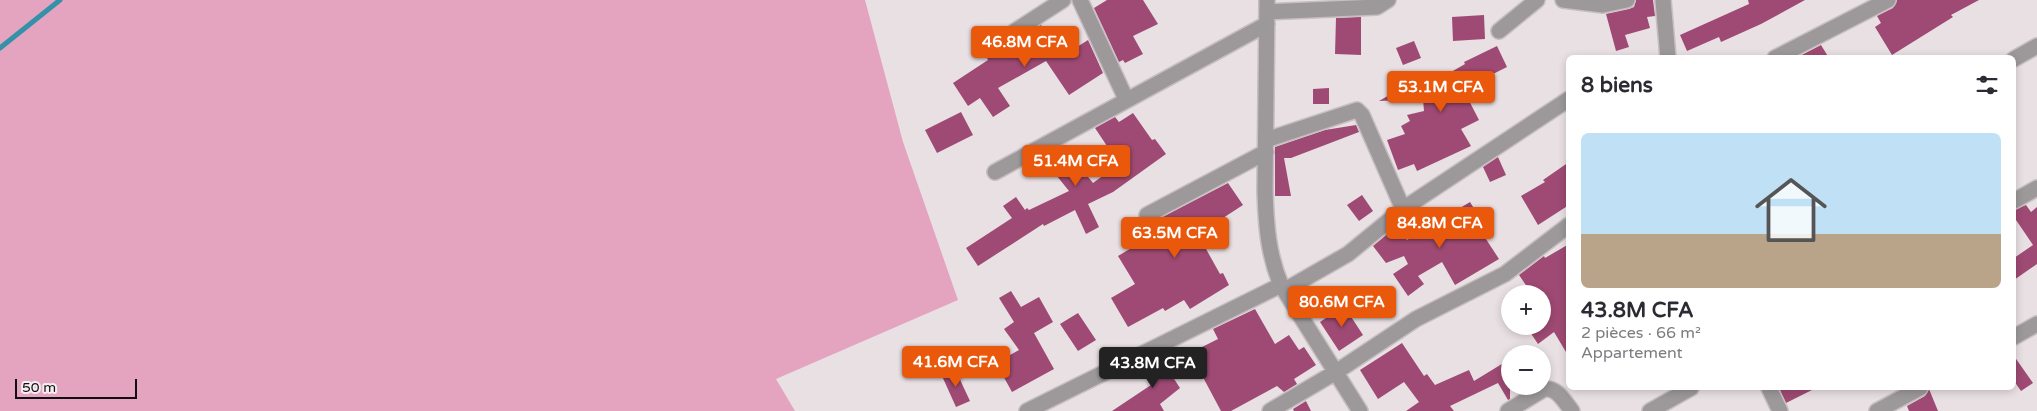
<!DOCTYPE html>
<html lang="fr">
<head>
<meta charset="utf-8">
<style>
  :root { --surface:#fff; --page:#f2f2f3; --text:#2b2b33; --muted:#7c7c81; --accent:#ea580c }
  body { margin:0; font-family:"Varela Round",sans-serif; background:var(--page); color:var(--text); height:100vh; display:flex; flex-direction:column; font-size:19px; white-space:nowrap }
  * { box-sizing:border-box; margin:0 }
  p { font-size:16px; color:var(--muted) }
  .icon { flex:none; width:28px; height:28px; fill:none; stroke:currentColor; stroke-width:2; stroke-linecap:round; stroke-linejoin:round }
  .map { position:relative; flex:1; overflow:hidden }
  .drawer { position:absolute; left:1566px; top:55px; width:450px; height:335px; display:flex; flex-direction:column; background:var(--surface); border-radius:8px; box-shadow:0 2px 8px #0003 }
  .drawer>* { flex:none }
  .buttons { position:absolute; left:1501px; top:285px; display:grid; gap:10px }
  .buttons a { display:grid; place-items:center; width:50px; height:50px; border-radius:50%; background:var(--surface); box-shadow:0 2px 8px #0003; font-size:25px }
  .scale { position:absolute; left:15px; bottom:12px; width:122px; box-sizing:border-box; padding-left:5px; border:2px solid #110e0f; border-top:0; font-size:14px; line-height:18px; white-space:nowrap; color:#110e0f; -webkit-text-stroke:4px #f6edf1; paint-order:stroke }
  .price { position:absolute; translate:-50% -42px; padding:0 11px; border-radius:5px; background:var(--accent); color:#fff; font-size:16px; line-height:32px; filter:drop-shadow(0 1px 2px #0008) }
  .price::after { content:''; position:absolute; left:50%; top:30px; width:15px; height:11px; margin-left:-8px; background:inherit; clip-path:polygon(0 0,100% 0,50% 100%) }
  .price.active { background:#222; color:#fff }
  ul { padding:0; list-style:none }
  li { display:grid; align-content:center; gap:10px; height:265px; padding:0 15px }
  li span { display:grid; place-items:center; height:155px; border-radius:8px; color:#555 }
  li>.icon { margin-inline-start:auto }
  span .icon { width:90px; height:90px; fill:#fffc; stroke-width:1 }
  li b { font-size:21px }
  h2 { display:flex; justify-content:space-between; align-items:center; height:60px; padding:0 15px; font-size:21px }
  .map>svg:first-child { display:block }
</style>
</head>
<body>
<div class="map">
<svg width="2037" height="411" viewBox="0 0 2037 411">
  <rect width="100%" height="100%" fill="#e9e0e3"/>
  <path fill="#e4a4c0" d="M0 0H865L903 142 958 300 776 379 795 411H0Z"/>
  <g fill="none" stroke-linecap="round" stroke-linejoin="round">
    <path stroke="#3391a8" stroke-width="5" d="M0 48 60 0"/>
  </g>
  <path fill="#9f4a74" d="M1107 0H1143L1158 24 1133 36 1143 54 1125 63 1123 60 1119 62 1094 8Z
    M1636 0H1653L1655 16 1647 17 1650 28 1625 35 1629 47 1616 51 1606 14 1629 9 1634 7Z
    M1748 0H1805L1761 24 1721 42 1719 37 1687 51 1680 35 1749 4Z
    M1897 0H1979L1951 15 1953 17 1892 55 1875 27 1881 23 1877 16 1893 8Z
    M1484 15 1485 39 1453 41 1452 17Z
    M1361 17V55L1335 54 1336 18Z
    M1041 25 1063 56 1088 40 1103 73 1069 95 1046 61 998 88 1010 106 993 117 980 98 968 106 953 83 988 60 981 45 1006 34 1011 40 1020 39Z
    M1414 41 1421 58 1403 65 1396 48Z
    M1821 45 1829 58H1796Z
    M1497 46 1507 67 1463 89 1479 120 1461 129 1471 146 1417 171 1414 164 1398 170 1387 140 1405 134 1401 126 1410 121 1407 115 1424 111 1423 99 1379 101 1419 78 1425 87 1465 64 1464 62Z
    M1329 88V104H1313V89Z
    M961 112 973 135 937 153 925 130Z
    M1133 113 1152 140 1155 139 1166 154 1113 192 1088 204 1099 227 1086 234 1075 210 1044 226 1043 224 978 266 966 248 1012 218 1003 206 1016 197 1025 210 1027 208 1029 210 1069 191 1044 160 1063 146 1093 183 1119 164 1095 128 1115 117 1119 122Z
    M1356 125 1359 132 1291 158H1284L1291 196H1275V147L1325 130Z
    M1498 157 1506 175 1490 182 1483 167Z
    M1569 162V205L1538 225 1521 196 1545 182 1543 180Z
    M1228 183 1243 205 1200 233 1203 239 1201 240 1220 274 1223 273 1229 285 1190 309 1184 300 1165 311 1163 308 1128 327 1111 298 1135 284 1118 256 1150 237 1140 220 1146 224 1151 223Z
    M1362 195 1373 211 1359 221 1347 205Z
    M1470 202 1489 233 1484 236 1499 259 1455 285 1442 262 1418 276 1424 284 1408 296 1393 274 1408 264 1404 256 1386 263 1373 246 1397 226 1407 240Z
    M2026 205 2031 212 2037 207V264L2014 280V258L2033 245 2014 217V210Z
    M1569 244V357L1554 332 1538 344 1526 326H1542V294H1532L1519 275 1544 256 1545 258Z
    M1011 291 1021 307 1039 297 1053 322 1034 333 1054 369 1012 392 996 363 1019 350 1004 329 1014 322 999 298Z
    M1344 306 1363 335 1339 351 1320 322Z
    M1255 309 1275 344 1289 335 1299 350 1304 347 1316 365 1294 379 1297 384 1284 392 1277 386 1231 411H1221L1190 353 1218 339 1213 329Z
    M1078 313 1096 340 1078 351 1060 324Z
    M1402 343 1424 376 1427 374 1435 385 1469 370 1474 381 1510 359V399L1508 400 1498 383 1450 406 1454 411H1406L1419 402 1404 382 1378 399 1360 370Z
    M1159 356 1180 388 1160 404 1164 411H1112L1154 383 1142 367Z
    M2014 356 2033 383 2021 391 2014 381Z
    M955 369 970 401 956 407 942 376Z
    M1779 388H1816L1786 403Z
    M1929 389 1938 411H1909L1907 406 1925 396Z
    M1306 401 1311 411H1294L1293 409Z"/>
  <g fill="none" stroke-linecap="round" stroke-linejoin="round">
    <defs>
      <path id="minor" d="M1080 0 1126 99
        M1267 0 1265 191C1266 224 1268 254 1281 285L1360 411
        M1563 0 1603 5 1627 0
        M1663 0 1668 58
        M1267 12 1377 7 1388 0
        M1015 31 1063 0
        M1499 31 1537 0
        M1775 58 1888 0
        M2014 59 2037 46
        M1266 140 1357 110 1362 115 1403 209
        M995 172 1267 24
        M2014 201 2037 188
        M1147 215 1266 152
        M1285 290 1348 254 1403 209 1569 99
        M2014 337 2037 324
        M1769 388 1780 411
        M1027 411 1281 285
        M1270 411 1336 372 1416 319 1505 274 1569 225
        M1508 411 1544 389C1557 387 1564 401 1572 411
        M1650 411 1691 388
        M1877 411 1920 388"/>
    </defs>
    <use href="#minor" stroke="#c6bec1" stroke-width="18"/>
    <use href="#minor" stroke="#9d999b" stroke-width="15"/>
  </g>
</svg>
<div class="buttons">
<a>+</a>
<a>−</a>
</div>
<div class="scale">50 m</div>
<b class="price" style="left:1025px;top:68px">46.8M CFA</b>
<b class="price" style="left:1441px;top:113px">53.1M CFA</b>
<b class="price" style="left:1076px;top:187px">51.4M CFA</b>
<b class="price" style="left:1440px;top:249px">84.8M CFA</b>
<b class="price" style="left:1175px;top:259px">63.5M CFA</b>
<b class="price" style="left:1342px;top:328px">80.6M CFA</b>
<b class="price" style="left:956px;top:388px">41.6M CFA</b>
<b class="price active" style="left:1153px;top:389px">43.8M CFA</b>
<section class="drawer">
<h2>8 biens<svg class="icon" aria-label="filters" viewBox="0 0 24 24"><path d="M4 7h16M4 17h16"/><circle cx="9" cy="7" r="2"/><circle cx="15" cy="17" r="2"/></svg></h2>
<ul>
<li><span style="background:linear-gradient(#bfe0f5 65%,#b9a48a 0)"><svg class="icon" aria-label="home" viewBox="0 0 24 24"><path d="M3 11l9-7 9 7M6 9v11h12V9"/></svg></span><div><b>43.8M CFA</b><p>2 pièces · 66 m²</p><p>Appartement</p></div></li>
</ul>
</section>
</div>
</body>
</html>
